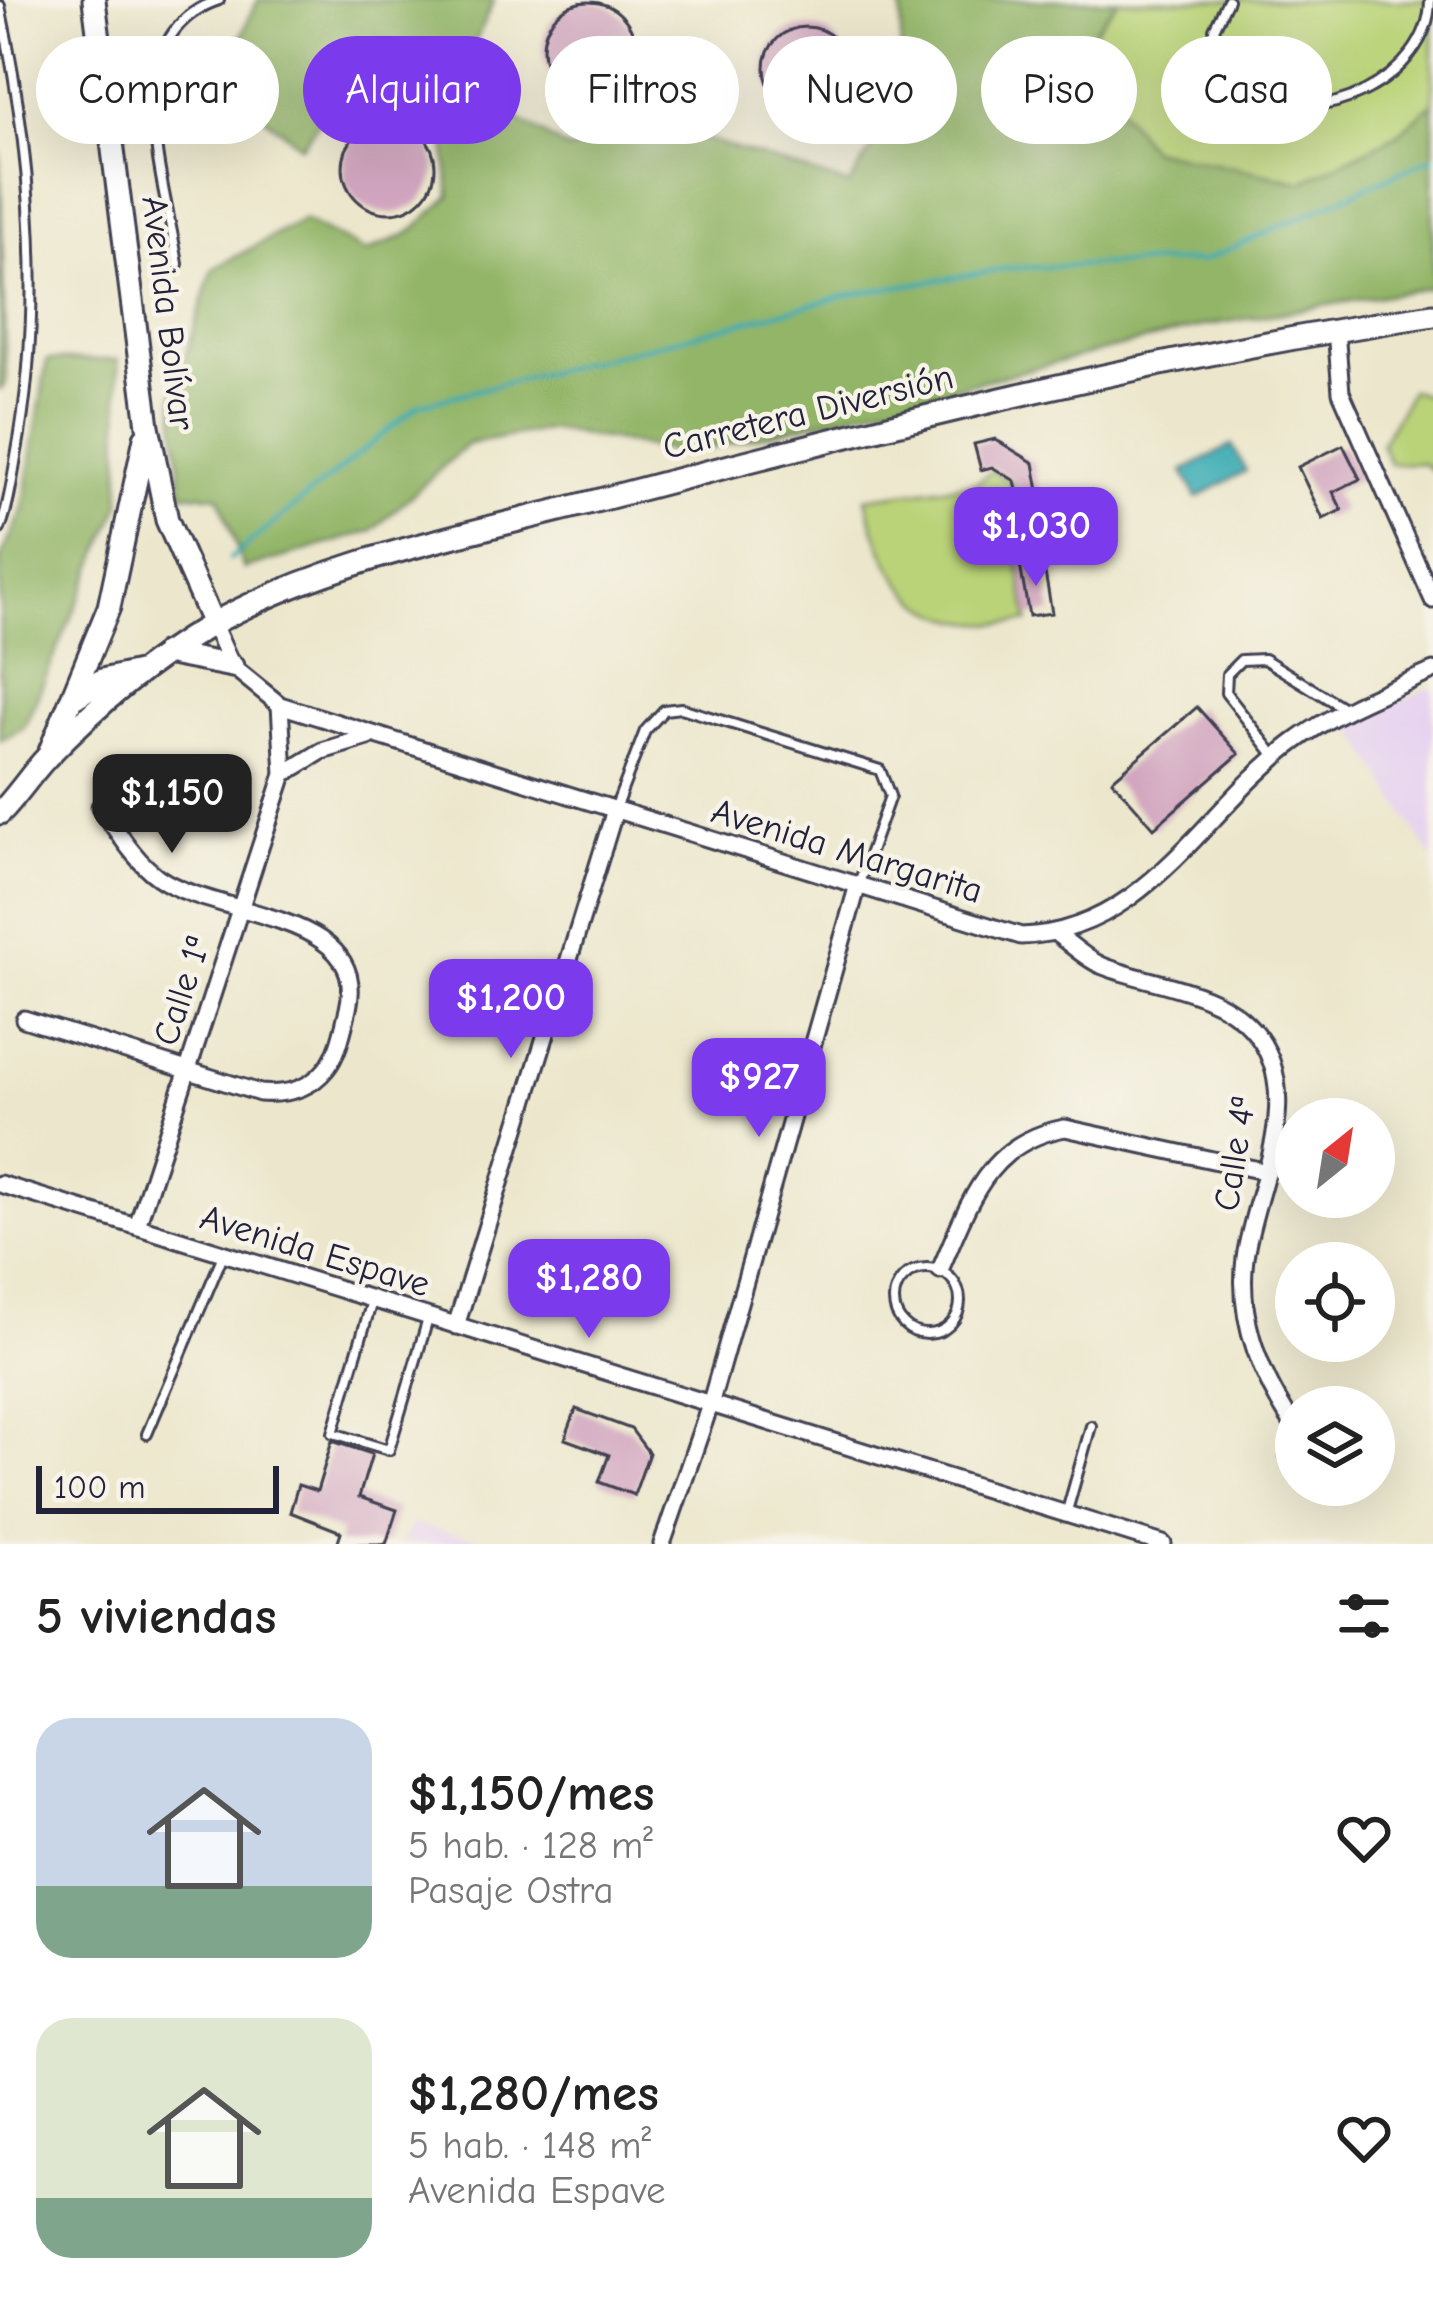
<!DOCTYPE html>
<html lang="es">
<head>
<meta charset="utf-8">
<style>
  :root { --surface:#fff; --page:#f2f2f2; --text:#222; --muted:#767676; --accent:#7c3aed }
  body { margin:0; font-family:"Comic Neue",sans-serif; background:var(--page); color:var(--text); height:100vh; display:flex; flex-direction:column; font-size:45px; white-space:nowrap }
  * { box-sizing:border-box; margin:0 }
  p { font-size:39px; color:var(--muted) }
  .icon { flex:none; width:66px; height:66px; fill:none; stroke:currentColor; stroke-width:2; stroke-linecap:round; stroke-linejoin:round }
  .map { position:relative; height:1544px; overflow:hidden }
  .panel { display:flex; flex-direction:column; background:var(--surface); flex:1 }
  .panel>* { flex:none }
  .guide { position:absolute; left:36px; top:36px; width:1362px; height:108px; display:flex; gap:24px }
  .needle { width:78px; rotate:30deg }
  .controls { position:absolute; left:1275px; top:1098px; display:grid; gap:24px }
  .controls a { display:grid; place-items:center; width:120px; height:120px; border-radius:50%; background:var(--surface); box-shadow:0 12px 48px #0002; font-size:60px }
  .scale { position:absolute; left:36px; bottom:30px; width:243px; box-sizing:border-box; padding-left:12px; border:6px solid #22223b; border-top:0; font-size:33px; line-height:42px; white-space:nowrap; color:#22223b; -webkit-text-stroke:9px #f7f3e8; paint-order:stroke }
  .price { position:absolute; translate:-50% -102px; padding:0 27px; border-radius:24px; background:var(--accent); color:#fff; font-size:39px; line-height:78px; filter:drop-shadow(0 3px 6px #0008) }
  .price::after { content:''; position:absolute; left:50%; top:72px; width:36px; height:27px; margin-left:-18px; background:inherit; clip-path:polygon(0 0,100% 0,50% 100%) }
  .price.selected { background:#222; color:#fff }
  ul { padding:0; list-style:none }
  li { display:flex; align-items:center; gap:36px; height:300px; padding:0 36px }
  li span { display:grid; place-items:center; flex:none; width:336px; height:240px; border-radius:36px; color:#555 }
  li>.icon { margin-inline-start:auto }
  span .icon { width:144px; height:144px; fill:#fffc; stroke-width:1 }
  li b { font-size:51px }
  h2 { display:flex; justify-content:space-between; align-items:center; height:144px; padding:0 36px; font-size:51px }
  .chip { padding:0 42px; border-radius:54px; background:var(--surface); box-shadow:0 12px 48px #0002; font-size:42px; line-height:108px }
  .chip.selected { background:var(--accent); color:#fff }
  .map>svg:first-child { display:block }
</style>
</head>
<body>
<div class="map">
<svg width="1433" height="1544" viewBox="0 0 1433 1544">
  <rect width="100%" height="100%" fill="#f7f3e8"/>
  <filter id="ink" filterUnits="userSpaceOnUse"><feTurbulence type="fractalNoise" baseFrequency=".00833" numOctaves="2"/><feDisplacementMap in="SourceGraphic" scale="24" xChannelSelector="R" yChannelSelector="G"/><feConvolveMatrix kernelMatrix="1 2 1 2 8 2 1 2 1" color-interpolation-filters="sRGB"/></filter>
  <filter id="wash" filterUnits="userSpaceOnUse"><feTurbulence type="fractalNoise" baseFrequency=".004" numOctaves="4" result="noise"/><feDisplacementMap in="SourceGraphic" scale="48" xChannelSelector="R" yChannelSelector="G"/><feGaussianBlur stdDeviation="2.7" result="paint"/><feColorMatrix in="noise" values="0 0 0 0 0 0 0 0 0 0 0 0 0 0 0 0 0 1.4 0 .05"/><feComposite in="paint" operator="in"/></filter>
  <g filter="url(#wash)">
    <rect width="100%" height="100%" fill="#ece7cc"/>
    <path fill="#e6d2f0" d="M1433 687V860L1350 723Z
      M413 1524 502 1544H399Z"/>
    <path fill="#bad378" stroke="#6e7a5a" stroke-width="3" d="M1118 0H1433V103L1398 134 1302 182 1150 150 1077 53Z
      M1411 390 1433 398V471L1422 463 1390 464 1381 444Z
      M992 471 1013 484 1007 502 1029 621C927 636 888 590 866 498L976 483Z"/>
    <path fill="#93b568" stroke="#5a6c52" stroke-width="3" d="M258 0H494L472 49 396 81 357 72 301 146 220 81Z
      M902 0H1118L1077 53 1150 149 1302 182 1398 134 1433 103V287L1204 326 687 454 551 429 468 444 372 531 244 569 219 496 182 493 173 396 213 269 303 220 366 252 408 234 450 196 445 135 433 137 401 114 399 100 443 82 494 104 568 150 668 127 849 185 899 105Z
      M0 150 6 383 0 390Z
      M47 360H118L121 503 24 727 0 741V559L23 511Z"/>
    <path fill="#39abb2" stroke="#2e6676" stroke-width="3" d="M1232 445 1246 471 1197 498 1183 471Z"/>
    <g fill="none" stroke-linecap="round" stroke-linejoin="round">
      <path stroke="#39abb2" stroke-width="4.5" d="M230 559 419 405 856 293 1012 268 1203 261 1433 157"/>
    </g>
    <g id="blocks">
      <path fill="#d1a5bf" d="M543 48a46 46 0 1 1 92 0a46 46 0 1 1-92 0Z
        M765 68a41 41 0 1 1 82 0a41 41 0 1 1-82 0Z
        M343 167a46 46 0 1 1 92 0a46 46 0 1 1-92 0Z
        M995 439 1034 463 1039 491 1018 495 1015 481 992 467 981 470 974 444Z
        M1343 445 1360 479 1333 492 1342 510 1323 519 1298 467Z
        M1043 561 1052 613 1029 616 1020 565Z
        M1197 707 1239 754 1154 828 1112 780Z
        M576 1409 631 1429 649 1453 634 1495 599 1482 609 1455 565 1439Z
        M332 1441 372 1454 359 1497 397 1510 386 1544H337L341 1532 290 1512 298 1485 317 1491Z"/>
    </g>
  </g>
  <g filter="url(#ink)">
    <use href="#blocks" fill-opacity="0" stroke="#404051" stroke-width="3"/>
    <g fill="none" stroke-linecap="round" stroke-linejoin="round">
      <defs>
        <path id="service" d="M1228 0 1214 29C1221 51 1229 80 1251 93 1315 134 1430 78 1430 0
          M0 6C32 154 44 307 16 457 12 480 9 506 0 529
          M178 264C165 182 113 35 219 0
          M1275 756 1226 693 1227 674 1241 660 1264 659 1345 709
          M615 809 645 731 664 710 681 708 880 770 890 796 859 883
          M894 1301a33 33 0 1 1 66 0a33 33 0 1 1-66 0Z
          M372 1301 333 1433 389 1450 428 1319
          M1296 1431 1285 1456 1296 1479
          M147 1434 223 1255
          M1307 1485H1324
          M1067 1511 1091 1426"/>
        <path id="minor" d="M1336 330 1341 392 1433 600
          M213 624 232 666 280 705 1021 936C1146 932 1203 811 1293 743 1335 711 1385 692 1433 671
          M284 774 322 751 368 737
          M1058 935C1072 945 1087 960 1103 966 1152 985 1216 988 1252 1029 1309 1093 1255 1187 1245 1258 1237 1320 1262 1379 1296 1429
          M24 1019 260 1093C286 1095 309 1090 326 1069 339 1053 343 1029 348 1009 371 911 215 918 158 877 134 860 117 830 100 807
          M0 1184 1163 1544
          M137 1226 284 774 280 705
          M940 1270C969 1204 986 1142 1065 1128L1268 1172
          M456 1326 615 810
          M662 1544 710 1405 857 888"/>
        <path id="secondary" d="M94 0 148 426 167 520 213 624
          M165 653 232 666
          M74 698 102 680 139 672
          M50 751 109 607 145 438
          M0 813C17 796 30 775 47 757 95 707 149 661 209 626 329 558 475 533 607 498 880 426 1153 357 1433 315"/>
      </defs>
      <use href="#service" stroke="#404051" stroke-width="14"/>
      <use href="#minor" stroke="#404051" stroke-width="21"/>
      <use href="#secondary" stroke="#404051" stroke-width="27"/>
      <use href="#service" stroke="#fff" stroke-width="8"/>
      <use href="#minor" stroke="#fff" stroke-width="15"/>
      <use href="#secondary" stroke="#fff" stroke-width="21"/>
    </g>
  </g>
  <g text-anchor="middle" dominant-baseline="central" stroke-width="9" stroke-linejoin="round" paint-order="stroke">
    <g font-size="36" fill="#22223b" stroke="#f7f3e8">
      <text transform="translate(168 313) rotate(83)">Avenida Bolívar</text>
      <text transform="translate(808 412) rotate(-14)">Carretera Diversión</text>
      <text transform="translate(847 851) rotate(17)">Avenida Margarita</text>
      <text transform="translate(182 991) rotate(-72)">Calle 1ª</text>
      <text transform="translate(1235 1154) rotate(-81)">Calle 4ª</text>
      <text transform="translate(315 1251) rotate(17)">Avenida Espave</text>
    </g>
  </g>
</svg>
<div class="controls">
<a><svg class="needle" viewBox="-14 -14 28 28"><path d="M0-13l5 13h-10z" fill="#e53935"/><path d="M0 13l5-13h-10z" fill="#767676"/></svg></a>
<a><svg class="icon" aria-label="locate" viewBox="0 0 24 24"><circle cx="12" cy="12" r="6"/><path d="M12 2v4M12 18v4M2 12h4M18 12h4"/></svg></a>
<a><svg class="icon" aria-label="layers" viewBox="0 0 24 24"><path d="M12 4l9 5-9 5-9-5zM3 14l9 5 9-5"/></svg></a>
</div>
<div class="scale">100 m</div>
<b class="price" style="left:1036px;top:589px">$1,030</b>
<b class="price selected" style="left:172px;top:856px">$1,150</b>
<b class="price" style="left:511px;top:1061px">$1,200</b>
<b class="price" style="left:759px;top:1140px">$927</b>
<b class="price" style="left:589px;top:1341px">$1,280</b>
<div class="guide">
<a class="chip">Comprar</a>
<a class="chip selected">Alquilar</a>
<a class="chip">Filtros</a>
<a class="chip">Nuevo</a>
<a class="chip">Piso</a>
<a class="chip">Casa</a>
</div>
</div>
<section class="panel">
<h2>5 viviendas<svg class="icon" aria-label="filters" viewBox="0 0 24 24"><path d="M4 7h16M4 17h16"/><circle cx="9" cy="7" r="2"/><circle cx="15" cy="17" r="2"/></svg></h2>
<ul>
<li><span style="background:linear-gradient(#c9d6e8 70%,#7fa58c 0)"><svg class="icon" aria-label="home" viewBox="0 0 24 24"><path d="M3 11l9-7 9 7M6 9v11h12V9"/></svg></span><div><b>$1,150/mes</b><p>5 hab. · 128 m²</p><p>Pasaje Ostra</p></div><svg class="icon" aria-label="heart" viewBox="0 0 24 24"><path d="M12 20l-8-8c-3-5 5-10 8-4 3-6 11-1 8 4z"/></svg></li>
<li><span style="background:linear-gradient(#dfe7d0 75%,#7fa58c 0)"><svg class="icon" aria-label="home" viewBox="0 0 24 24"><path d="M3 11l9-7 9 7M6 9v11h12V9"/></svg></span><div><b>$1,280/mes</b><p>5 hab. · 148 m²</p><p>Avenida Espave</p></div><svg class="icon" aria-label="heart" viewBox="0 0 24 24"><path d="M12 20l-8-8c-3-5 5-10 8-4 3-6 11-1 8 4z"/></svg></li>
</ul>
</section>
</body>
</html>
